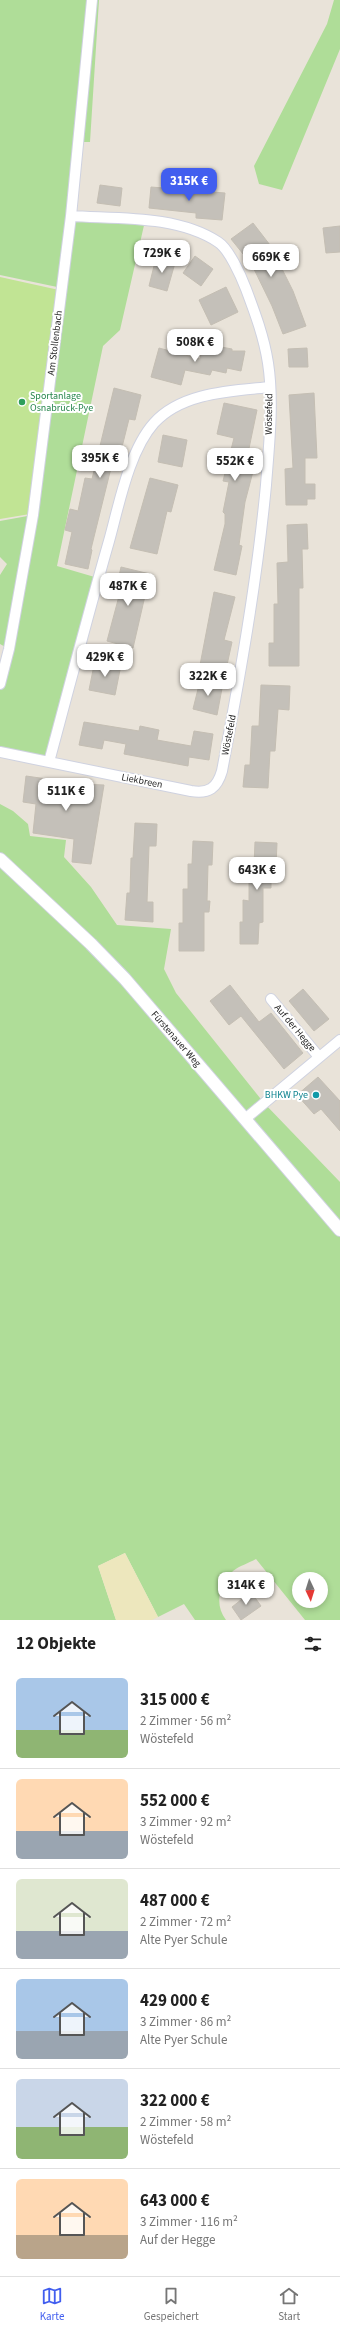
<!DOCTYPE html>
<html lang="de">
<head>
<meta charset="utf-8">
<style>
  :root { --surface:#fff; --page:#f6f6f6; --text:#222; --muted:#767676; --line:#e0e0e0; --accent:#415eef }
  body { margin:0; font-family:"Source Sans 3",sans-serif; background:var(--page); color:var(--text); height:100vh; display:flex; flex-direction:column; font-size:15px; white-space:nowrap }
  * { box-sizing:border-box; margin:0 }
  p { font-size:13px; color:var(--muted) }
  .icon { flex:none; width:22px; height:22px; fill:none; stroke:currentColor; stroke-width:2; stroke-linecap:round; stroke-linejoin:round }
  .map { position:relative; height:1620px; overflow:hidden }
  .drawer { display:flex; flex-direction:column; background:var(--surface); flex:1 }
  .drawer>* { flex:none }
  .needle { width:26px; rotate:176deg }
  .fabs { position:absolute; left:292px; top:1572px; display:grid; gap:8px }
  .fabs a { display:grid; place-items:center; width:36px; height:36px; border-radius:50%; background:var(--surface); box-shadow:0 2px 6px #0003; font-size:20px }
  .price { position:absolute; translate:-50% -34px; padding:0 9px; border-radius:8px; background:#fff; color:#222; font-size:13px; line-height:26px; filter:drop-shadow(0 1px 2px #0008) }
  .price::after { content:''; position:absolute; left:50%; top:24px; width:12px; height:9px; margin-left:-6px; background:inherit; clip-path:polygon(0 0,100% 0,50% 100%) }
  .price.active { background:var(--accent); color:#fff }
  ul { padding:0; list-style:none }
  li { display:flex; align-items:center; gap:12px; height:100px; padding:0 16px }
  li+li { border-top:1px solid var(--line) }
  li span { display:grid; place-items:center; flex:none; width:112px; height:80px; border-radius:6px; color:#555 }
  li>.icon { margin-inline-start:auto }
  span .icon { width:48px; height:48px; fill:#fffc; stroke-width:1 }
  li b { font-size:17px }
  h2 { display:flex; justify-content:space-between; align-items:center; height:48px; padding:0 16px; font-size:17px }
  .tabs { display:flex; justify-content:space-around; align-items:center; height:56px; border-top:1px solid var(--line); background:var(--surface); font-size:11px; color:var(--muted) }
  .tabs a { display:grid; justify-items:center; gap:2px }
  .tabs .active { color:var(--accent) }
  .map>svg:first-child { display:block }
</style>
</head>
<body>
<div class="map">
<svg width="340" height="1620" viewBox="0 0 340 1620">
  <rect width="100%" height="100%" fill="#e9e3d9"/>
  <path fill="#afdd98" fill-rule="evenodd" d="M0 0H99L90 142H78L71 216 145 221 120 330 103 346 57 566 98 578 49 762 0 752V684L9 649 0 644V575L7 564 0 557V521L33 515 62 288 0 275Z
    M334 0H340V49L282 190 259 184 254 166 327 24Z
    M0 804 13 811 28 824 30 836 66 840 64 857 91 887 117 925 171 929 164 969 176 993 264 1103 340 1182V1620H305L256 1559C249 1563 239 1566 233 1571 219 1585 214 1604 226 1620H195L184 1604 158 1617 125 1553 98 1566 116 1620H0ZM299 1579H321V1601H299Z"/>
  <path fill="#ede7bd" d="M125 1553 158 1617 152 1620H116L98 1566Z"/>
  <path fill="#c1e494" d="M0 277 59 290 30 514 0 519Z"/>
  <path fill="#c4c0b9" stroke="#c4beb3" d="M100 185 122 188 120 206 97 203Z
    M151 187 225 193 222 220 196 218V213L149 208Z
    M253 223 270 245 293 291 306 326 283 334 272 306 252 265 231 239Z
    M340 226V252L326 253 323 228Z
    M195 256 213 269 201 286 183 273Z
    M156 258 175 263 167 291 149 286Z
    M226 287 238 312 211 325 199 300Z
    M216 346 232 349V351H245L241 371 227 368 226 373 212 370 210 375 185 370 181 385 151 377 159 348 200 359 202 348 215 351Z
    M307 348 308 367H289L288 349Z
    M114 388 141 395 135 420 129 419 120 455 116 454 111 468 91 549 92 550 88 569 65 564 72 532 65 530 70 509 78 511 85 478 92 479Z
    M314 393 317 458H305V484H315V499H307V505H286L285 469 293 468 289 395Z
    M224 403 257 410 247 458 256 460 245 502 239 545 242 546 236 575 214 570 225 524V514L223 512 229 482 223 481 234 438 217 434Z
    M163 435 187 440 182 467 158 462Z
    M150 478 178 485 171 512 167 511 157 554 130 548Z
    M307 524 308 549H302L303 588H299V666H269V643H274V604H278L277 563 288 562 287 525Z
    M121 567 150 574 133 648 107 641 119 596 115 595Z
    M214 592 235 597 224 640 232 642 227 665H200Z
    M95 660 121 665 115 695 89 690Z
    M200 681 223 683 217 715 193 709Z
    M261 685 290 686 289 710 278 709 275 751H270L268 788 243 787 245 765H250L252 726H259Z
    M84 722 139 731 140 726 159 730 157 740 191 746 194 731 213 734 209 760 189 757 188 766 124 754 126 744 104 740 102 749 79 745Z
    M26 776 82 784 104 785 91 864 72 862 74 839 33 833 36 804 23 802Z
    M135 823 157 824 156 846H149L147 902H153V922L125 920 127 893H130L131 858H133Z
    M193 841 213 842 212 865H208L207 901H210L209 912H204V951H179V923H183V889H188V864H192Z
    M255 842 277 843 276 865H271V888H263V922L259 923 258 944H240V922H243V900L249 901V866H254Z
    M230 985 259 1022 271 1013 303 1053 284 1069 241 1016 229 1025 210 1001Z
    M303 989 329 1019 314 1031 289 1001Z
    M318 1077 340 1101V1131L321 1109 314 1114 297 1095Z
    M251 1592 261 1606 241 1620 232 1607Z"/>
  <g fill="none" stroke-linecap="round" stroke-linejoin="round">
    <defs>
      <path id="minor" d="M0 684 9 649 33 515 71 216 92 0
        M0 752 191 791C209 794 217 788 222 771 240 676 257 581 266 485 269 445 274 402 268 363 264 337 255 313 246 289 241 276 229 249 218 242 177 215 118 219 71 216
        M49 762C69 688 88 614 109 541 119 505 129 451 154 423 182 392 232 391 270 387
        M271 999 319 1057
        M245 1119 340 1040"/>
      <path id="tertiary" d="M0 859 91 944 125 979 340 1230"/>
    </defs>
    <use href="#minor" stroke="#cfd2e0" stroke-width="12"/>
    <use href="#tertiary" stroke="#cfd2e0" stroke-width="14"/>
    <use href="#minor" stroke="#fff" stroke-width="10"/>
    <use href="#tertiary" stroke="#fff" stroke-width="12"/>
  </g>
  <circle fill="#2e9e5b" stroke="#fff" stroke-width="1.5" cx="22" cy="402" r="4"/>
  <circle fill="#0f9aa8" stroke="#fff" stroke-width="1.5" cx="316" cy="1095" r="4"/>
  <g text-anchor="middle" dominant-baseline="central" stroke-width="4" stroke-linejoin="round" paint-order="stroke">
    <g font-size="10" fill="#272727" stroke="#fff">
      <text transform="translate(55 343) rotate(-83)">Am Stollenbach</text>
      <text transform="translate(269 414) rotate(-89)">Wöstefeld</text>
      <text transform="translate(229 735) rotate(-79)">Wöstefeld</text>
      <text transform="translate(142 781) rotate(11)">Liekbreen</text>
      <text transform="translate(295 1028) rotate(50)">Auf der Hegge</text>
      <text transform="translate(176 1039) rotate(49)">Fürstenauer Weg</text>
    </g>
    <g font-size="10" fill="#27864d" stroke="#fff" text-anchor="start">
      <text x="30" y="396">Sportanlage<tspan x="30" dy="12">Osnabrück-Pye</tspan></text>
    </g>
    <g font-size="10" fill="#0d838f" stroke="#fff" text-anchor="end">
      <text x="308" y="1095">BHKW Pye</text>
    </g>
  </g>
</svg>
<div class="fabs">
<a><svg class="needle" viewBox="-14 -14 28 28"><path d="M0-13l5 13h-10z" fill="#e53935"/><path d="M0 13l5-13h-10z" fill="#767676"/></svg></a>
</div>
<b class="price active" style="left:189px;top:202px">315K €</b>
<b class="price" style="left:162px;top:274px">729K €</b>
<b class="price" style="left:271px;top:278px">669K €</b>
<b class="price" style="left:195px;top:363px">508K €</b>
<b class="price" style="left:100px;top:479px">395K €</b>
<b class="price" style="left:235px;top:482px">552K €</b>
<b class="price" style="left:128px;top:607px">487K €</b>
<b class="price" style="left:105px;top:678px">429K €</b>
<b class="price" style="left:208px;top:697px">322K €</b>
<b class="price" style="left:66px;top:812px">511K €</b>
<b class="price" style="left:257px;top:891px">643K €</b>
<b class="price" style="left:246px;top:1606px">314K €</b>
</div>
<section class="drawer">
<h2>12 Objekte<svg class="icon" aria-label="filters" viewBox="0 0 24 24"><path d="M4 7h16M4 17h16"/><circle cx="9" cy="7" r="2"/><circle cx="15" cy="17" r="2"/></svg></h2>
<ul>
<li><span style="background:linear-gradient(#a9c7e8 65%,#8fb573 0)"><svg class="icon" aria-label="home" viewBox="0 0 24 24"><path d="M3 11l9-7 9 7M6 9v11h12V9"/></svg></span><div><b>315 000 €</b><p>2 Zimmer · 56 m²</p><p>Wöstefeld</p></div></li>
<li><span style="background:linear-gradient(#ffd9b3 65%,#9aa5b1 0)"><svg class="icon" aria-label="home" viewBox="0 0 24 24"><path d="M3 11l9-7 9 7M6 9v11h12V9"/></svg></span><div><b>552 000 €</b><p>3 Zimmer · 92 m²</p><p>Wöstefeld</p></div></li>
<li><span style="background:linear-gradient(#dfe7d0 65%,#9aa5b1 0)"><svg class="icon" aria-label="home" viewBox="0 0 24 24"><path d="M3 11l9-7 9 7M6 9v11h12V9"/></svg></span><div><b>487 000 €</b><p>2 Zimmer · 72 m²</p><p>Alte Pyer Schule</p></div></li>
<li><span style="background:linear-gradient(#a9c7e8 65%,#9aa5b1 0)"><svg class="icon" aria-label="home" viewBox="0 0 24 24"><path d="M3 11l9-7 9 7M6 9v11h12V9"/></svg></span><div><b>429 000 €</b><p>3 Zimmer · 86 m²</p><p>Alte Pyer Schule</p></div></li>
<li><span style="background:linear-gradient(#c9d6e8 60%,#8fb573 0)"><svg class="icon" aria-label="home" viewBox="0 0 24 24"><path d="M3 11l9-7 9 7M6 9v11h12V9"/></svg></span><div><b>322 000 €</b><p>2 Zimmer · 58 m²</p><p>Wöstefeld</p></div></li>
<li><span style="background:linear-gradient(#ffd9b3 70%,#b9a48a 0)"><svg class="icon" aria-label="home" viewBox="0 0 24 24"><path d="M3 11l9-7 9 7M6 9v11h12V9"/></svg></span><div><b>643 000 €</b><p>3 Zimmer · 116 m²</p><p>Auf der Hegge</p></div></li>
</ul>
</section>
<nav class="tabs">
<a class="active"><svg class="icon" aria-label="map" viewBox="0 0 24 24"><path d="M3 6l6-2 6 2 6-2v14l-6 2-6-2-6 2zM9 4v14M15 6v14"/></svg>Karte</a>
<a><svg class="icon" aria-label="saved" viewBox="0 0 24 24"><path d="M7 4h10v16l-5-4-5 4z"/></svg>Gespeichert</a>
<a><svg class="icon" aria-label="home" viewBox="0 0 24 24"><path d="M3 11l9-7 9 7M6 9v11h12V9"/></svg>Start</a>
</nav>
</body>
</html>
